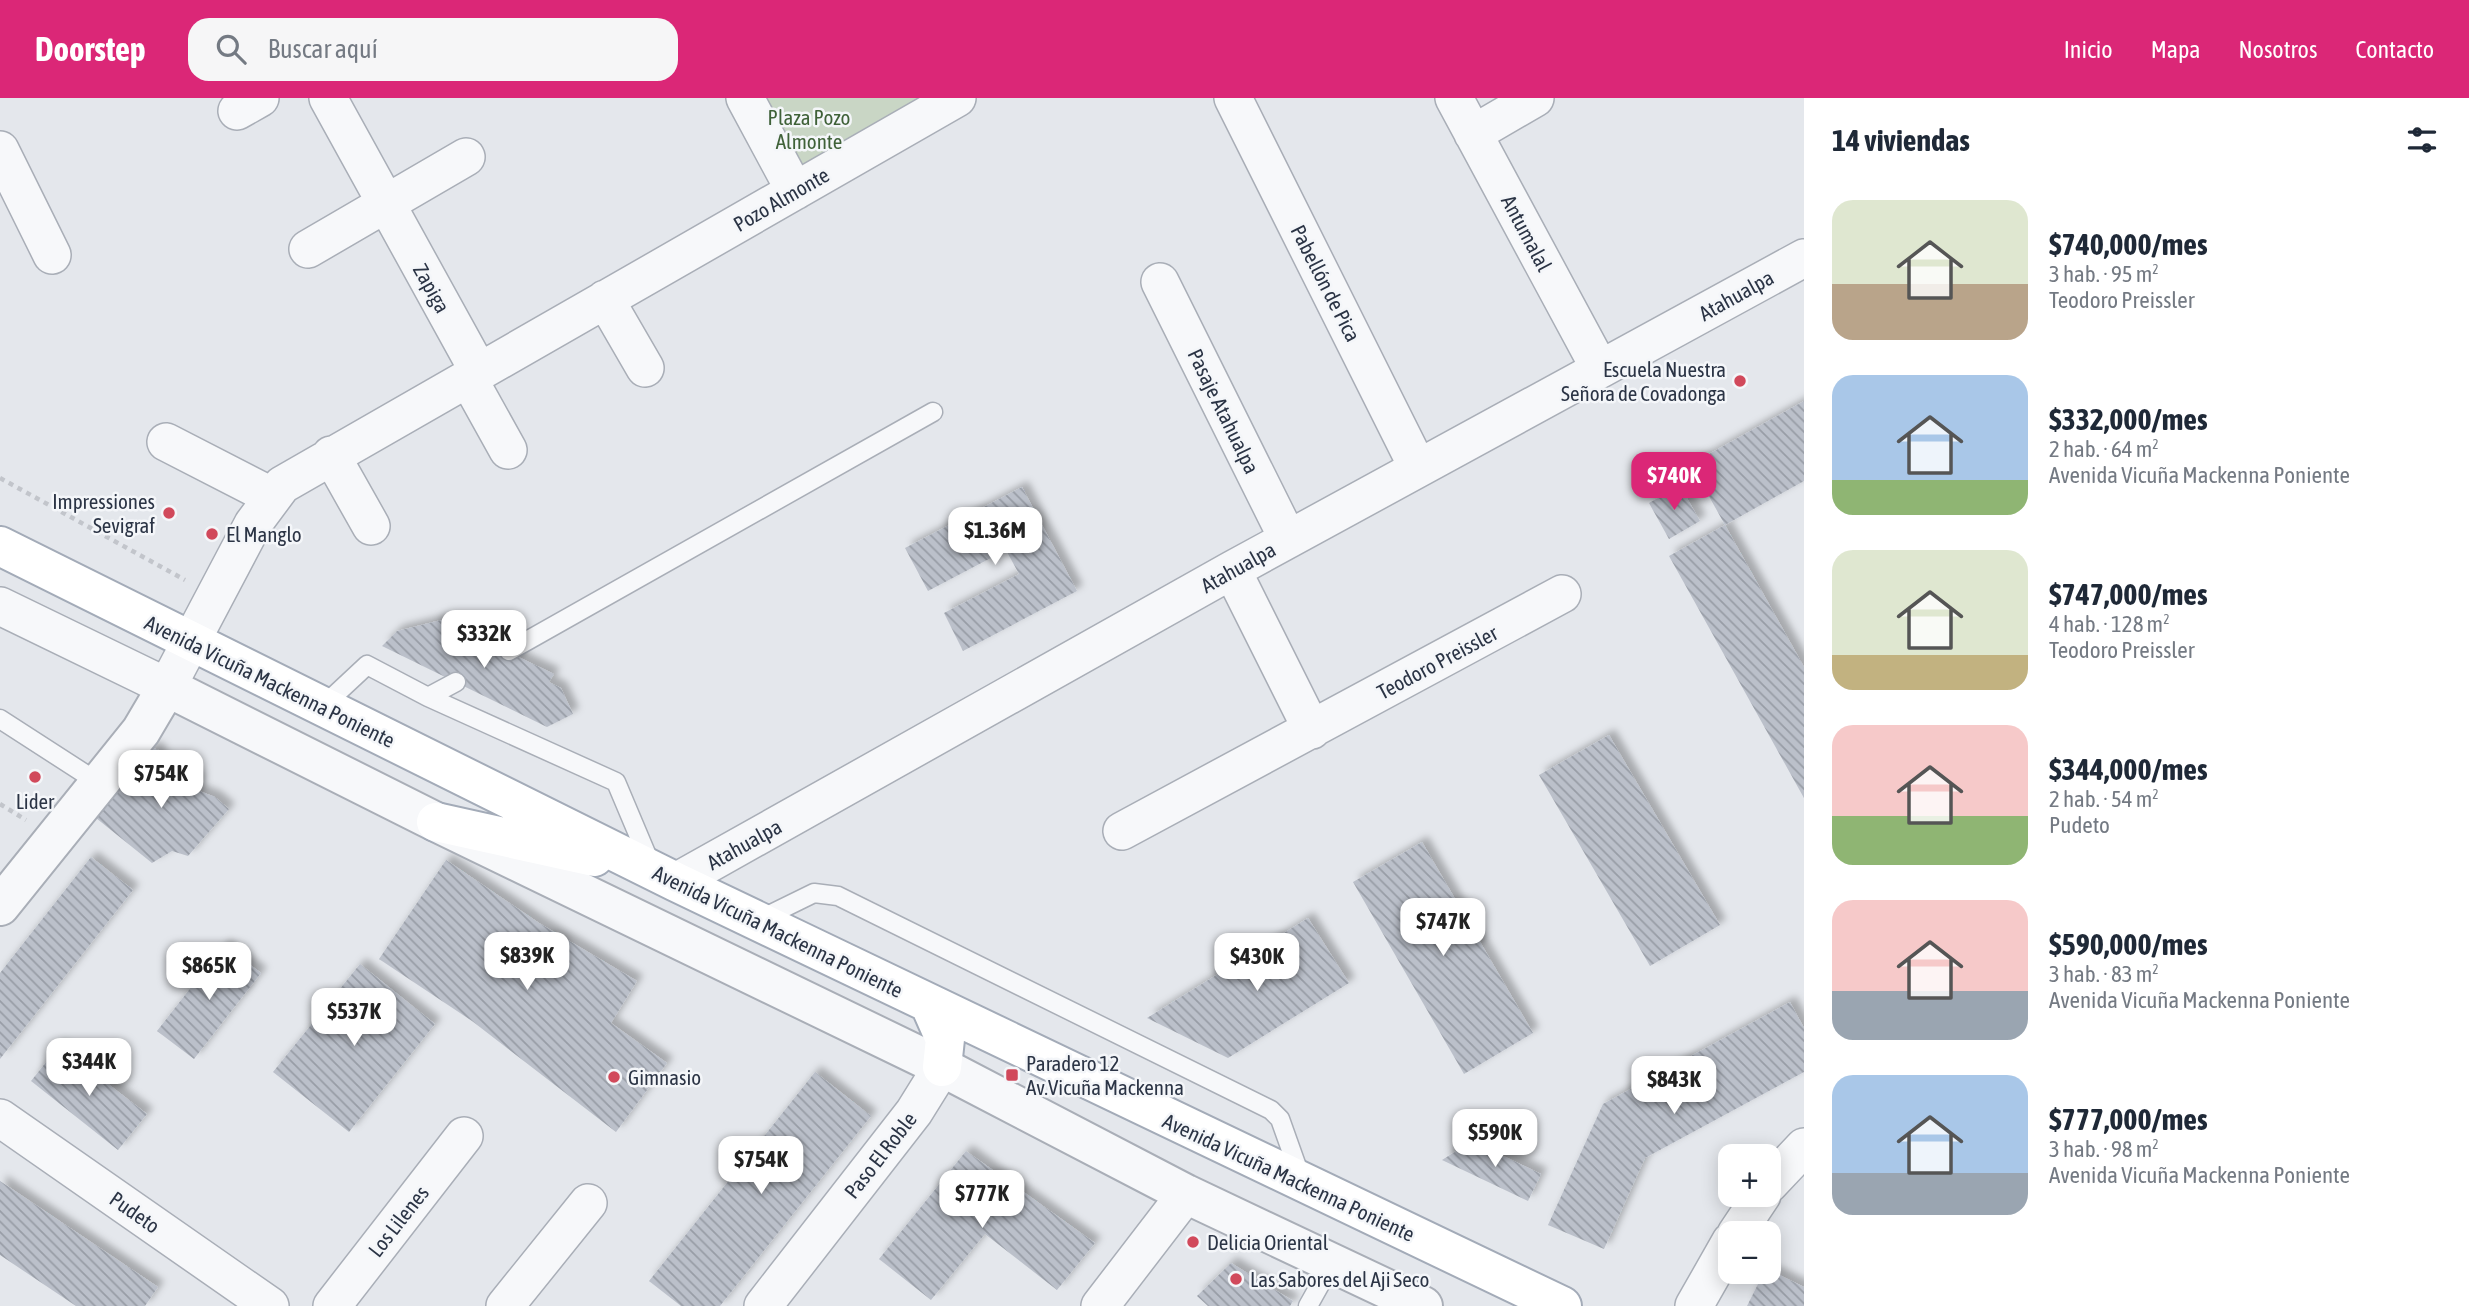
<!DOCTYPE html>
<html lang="es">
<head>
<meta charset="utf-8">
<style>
  :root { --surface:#fff; --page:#f6f6f7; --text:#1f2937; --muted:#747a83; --accent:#db2777 }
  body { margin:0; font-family:"Asap Condensed",sans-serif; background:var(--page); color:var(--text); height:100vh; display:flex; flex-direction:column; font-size:26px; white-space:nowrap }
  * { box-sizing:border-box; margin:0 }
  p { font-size:23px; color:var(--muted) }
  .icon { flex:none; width:38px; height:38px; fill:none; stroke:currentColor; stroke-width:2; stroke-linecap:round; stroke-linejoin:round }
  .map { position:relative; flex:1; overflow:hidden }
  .drawer { display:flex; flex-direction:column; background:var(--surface); width:665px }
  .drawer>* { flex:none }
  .fabs { position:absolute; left:1718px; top:1046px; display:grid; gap:14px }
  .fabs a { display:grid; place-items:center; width:63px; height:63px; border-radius:14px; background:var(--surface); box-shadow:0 4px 18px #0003; font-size:35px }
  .price { position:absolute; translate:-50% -60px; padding:0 16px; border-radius:14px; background:#fff; color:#222; font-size:23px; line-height:46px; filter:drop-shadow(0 2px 4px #0008) }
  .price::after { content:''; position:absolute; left:50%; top:42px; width:21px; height:16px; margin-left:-10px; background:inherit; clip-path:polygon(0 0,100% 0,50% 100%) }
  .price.on { background:var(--accent); color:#fff }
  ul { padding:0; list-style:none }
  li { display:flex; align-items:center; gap:21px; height:175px; padding:0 28px }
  li span { display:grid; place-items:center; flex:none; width:196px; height:140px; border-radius:21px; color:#555 }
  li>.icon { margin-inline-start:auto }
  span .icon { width:84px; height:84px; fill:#fffc; stroke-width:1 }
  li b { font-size:30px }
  h2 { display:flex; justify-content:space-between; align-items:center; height:84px; padding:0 28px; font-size:30px }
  header { display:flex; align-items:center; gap:42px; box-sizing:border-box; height:98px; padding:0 35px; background:var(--accent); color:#fff }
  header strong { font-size:33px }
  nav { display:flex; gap:38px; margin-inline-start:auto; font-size:24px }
  .search { width:490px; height:63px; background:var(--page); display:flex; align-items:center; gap:18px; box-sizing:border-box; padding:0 24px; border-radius:21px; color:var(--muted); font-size:26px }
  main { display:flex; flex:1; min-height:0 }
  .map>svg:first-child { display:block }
</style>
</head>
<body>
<header>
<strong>Doorstep</strong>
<div class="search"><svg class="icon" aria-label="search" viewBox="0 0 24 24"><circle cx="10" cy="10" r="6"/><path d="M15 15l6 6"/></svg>Buscar aquí</div>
<nav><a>Inicio</a><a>Mapa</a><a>Nosotros</a><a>Contacto</a></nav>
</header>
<main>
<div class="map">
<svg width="1804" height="1208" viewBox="0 0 1804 1208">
  <defs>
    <pattern id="building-back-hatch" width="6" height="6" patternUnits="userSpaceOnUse" patternTransform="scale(1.75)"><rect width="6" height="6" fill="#bbc0ca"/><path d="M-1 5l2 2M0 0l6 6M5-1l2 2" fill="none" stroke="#989da6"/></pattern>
    <filter id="shadow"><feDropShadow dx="6" dy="-6" stdDeviation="3.5" flood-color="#0004"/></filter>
  </defs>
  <rect width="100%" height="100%" fill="#e4e7ec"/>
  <path fill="#c9d6c5" d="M764 0H935L797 73Z"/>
  <path fill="url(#building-back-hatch)" filter="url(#shadow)" d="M1804 303V383L1725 427 1804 569V700L1669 458 1725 427 1691 366Z
    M1680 388 1700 423 1669 441 1649 405Z
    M1022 389 1077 493 963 553 944 515 1019 476 1006 452 928 493 905 450Z
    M441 522 554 576 549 584 561 590 573 616 547 629 382 548 397 533Z
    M1609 637 1720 827 1650 868 1539 677Z
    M151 649 161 653 159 657 186 678 190 675 200 684 194 691 215 699 229 711 188 758 172 753 152 765 96 720Z
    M1422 744 1533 935 1464 976 1353 784Z
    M91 759 133 792 0 961V875Z
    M446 762 539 825 637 883 611 925 667 965 616 1034 472 923 379 861Z
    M1308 820 1349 885 1228 960 1147 920Z
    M224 847 261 875 194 961 157 933Z
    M360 866 435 926 349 1034 273 974Z
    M1790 904 1804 930V974L1645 1060 1604 1151 1548 1127 1603 1006Z
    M59 948 147 1016 118 1052 31 983Z
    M815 974 871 1018 720 1208H681L649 1183Z
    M1472 1043 1541 1076 1528 1103 1442 1062Z
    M966 1053 1095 1145 1057 1192 985 1136 931 1202 879 1161Z
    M0 1083 158 1189 145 1208H76L0 1157Z
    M1231 1165 1293 1203 1290 1208H1208L1197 1198Z
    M1769 1172 1804 1189V1208H1747L1764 1174Z"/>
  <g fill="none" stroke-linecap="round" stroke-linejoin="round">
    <defs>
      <path id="service" d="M509 553 933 314
        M428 599 456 584
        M322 609 367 567 428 599 616 684 651 767
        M0 621 99 685
        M759 822 814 795 838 798 1271 1012 1280 1021 1301 1080
        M1308 1208 1332 1165"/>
      <path id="minor" d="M328 0 479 274
        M745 0 795 93
        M1233 0 1418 370
        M1454 0 1600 271
        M237 13 260 0
        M1473 36 1535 0
        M0 52 52 157
        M308 151 466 59
        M1160 184 1288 441
        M605 201 645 270
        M468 280 508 352
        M166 344 271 398
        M331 357 371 428
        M1232 472 1312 632
        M0 508 167 589 253 426 282 387 957 0
        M1122 733 1562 496
        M676 784 1232 472 1804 160
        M0 1020 270 1208
        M1769 1086 1804 1049
        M1736 1136 1762 1097
        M332 1208 464 1038
        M505 1208 588 1105
        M763 1208 914 1014 942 969
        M1100 1208 1186 1096
        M1694 1208 1731 1143"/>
      <path id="tertiary" d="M0 808 141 633 167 589 436 724 942 969 1186 1096 1423 1208"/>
      <path id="primary" d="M0 448 676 784 1562 1208
        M436 724 594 759
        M930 907 945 941 942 969"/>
    </defs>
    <use href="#service" stroke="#a9aeb7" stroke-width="21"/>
    <use href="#minor" stroke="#a9aeb7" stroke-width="40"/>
    <use href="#tertiary" stroke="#a9aeb7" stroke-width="42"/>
    <use href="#primary" stroke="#a3abb8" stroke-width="42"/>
    <path stroke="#c2c5cb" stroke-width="4.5" stroke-dasharray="5 5" stroke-linecap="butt" d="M0 380 185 482
      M0 706 26 722"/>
    <use href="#service" stroke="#f7f8fa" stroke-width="18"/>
    <use href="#minor" stroke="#f7f8fa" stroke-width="37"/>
    <use href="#tertiary" stroke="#f7f8fa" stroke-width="38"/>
    <use href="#primary" stroke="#fff" stroke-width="38"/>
  </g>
  <g fill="#d1495b" stroke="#f4f6f9" stroke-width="2.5">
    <circle cx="1740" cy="283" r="7"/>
    <circle cx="169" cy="415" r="7"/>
    <circle cx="212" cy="436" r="7"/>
    <circle cx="35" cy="679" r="7"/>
    <rect x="1005" y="970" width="14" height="14" rx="3.5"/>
    <circle cx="614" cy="979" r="7"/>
    <circle cx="1193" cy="1144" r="7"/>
    <circle cx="1236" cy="1181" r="7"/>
  </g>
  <g text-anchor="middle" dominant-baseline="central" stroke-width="5" stroke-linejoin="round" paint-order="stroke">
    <g font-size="21" fill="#3f6138" stroke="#f4f6f9">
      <text x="809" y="19">Plaza Pozo<tspan x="809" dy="24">Almonte</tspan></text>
    </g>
    <g font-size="21" fill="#2b3445" stroke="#f4f6f9">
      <text transform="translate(781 101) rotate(-30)">Pozo Almonte</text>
      <text transform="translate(1527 135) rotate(62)">Antumalal</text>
      <text transform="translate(1326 185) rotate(63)">Pabellón de Pica</text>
      <text transform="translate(432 190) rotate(61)">Zapiga</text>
      <text transform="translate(1736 197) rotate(-29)">Atahualpa</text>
      <text transform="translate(1224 313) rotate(64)">Pasaje Atahualpa</text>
      <text transform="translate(1238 469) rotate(-29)">Atahualpa</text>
      <text transform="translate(1437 564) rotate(-28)">Teodoro Preissler</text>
      <text transform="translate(270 583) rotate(26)">Avenida Vicuña Mackenna Poniente</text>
      <text transform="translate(744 746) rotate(-29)">Atahualpa</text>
      <text transform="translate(778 833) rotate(26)">Avenida Vicuña Mackenna Poniente</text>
      <text transform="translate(880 1057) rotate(-52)">Paso El Roble</text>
      <text transform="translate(1289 1079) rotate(25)">Avenida Vicuña Mackenna Poniente</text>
      <text transform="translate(135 1114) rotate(35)">Pudeto</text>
      <text transform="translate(398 1123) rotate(-52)">Los Lilenes</text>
    </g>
    <g font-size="21" fill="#2b3445" stroke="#f4f6f9" text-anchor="start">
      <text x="1726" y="271" text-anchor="end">Escuela Nuestra<tspan x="1726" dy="24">Señora de Covadonga</tspan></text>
      <text x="155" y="403" text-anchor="end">Impressiones<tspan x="155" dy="24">Sevigraf</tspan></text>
      <text x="226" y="436">El Manglo</text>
      <text x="35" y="703" text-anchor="middle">Lider</text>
      <text x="1026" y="965">Paradero 12<tspan x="1026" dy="24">Av.Vicuña Mackenna</tspan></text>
      <text x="628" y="979">Gimnasio</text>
      <text x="1207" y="1144">Delicia Oriental</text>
      <text x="1250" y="1181">Las Sabores del Aji Seco</text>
    </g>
  </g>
</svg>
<div class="fabs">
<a>+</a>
<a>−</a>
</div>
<b class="price on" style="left:1674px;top:414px">$740K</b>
<b class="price" style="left:995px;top:469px">$1.36M</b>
<b class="price" style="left:484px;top:572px">$332K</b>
<b class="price" style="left:161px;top:712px">$754K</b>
<b class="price" style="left:1443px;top:860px">$747K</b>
<b class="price" style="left:527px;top:894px">$839K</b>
<b class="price" style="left:1257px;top:895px">$430K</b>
<b class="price" style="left:209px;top:904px">$865K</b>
<b class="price" style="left:354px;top:950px">$537K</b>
<b class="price" style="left:89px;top:1000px">$344K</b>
<b class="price" style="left:1674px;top:1018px">$843K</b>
<b class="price" style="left:1495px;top:1071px">$590K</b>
<b class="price" style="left:761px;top:1098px">$754K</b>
<b class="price" style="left:982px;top:1132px">$777K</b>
</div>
<section class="drawer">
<h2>14 viviendas<svg class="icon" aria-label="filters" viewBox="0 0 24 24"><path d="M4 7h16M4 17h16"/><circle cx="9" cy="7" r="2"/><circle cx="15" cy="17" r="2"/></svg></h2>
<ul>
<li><span style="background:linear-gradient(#dfe7d0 60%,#b9a48a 0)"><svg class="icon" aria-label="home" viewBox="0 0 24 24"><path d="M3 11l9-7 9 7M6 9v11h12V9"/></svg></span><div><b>$740,000/mes</b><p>3 hab. · 95 m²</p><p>Teodoro Preissler</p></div></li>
<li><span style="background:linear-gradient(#a9c7e8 75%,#8fb573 0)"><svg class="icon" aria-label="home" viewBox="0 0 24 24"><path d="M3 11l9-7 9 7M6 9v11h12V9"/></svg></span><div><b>$332,000/mes</b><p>2 hab. · 64 m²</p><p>Avenida Vicuña Mackenna Poniente</p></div></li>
<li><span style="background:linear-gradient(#dfe7d0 75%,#c2b280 0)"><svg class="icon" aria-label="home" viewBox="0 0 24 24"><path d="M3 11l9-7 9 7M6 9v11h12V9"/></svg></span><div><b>$747,000/mes</b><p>4 hab. · 128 m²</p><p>Teodoro Preissler</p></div></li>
<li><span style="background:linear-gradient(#f6c9c9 65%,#8fb573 0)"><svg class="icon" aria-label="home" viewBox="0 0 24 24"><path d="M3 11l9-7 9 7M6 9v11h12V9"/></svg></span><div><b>$344,000/mes</b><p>2 hab. · 54 m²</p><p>Pudeto</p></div></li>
<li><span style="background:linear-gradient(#f6c9c9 65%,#9aa5b1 0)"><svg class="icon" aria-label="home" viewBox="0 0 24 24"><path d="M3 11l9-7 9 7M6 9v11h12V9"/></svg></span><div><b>$590,000/mes</b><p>3 hab. · 83 m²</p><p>Avenida Vicuña Mackenna Poniente</p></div></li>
<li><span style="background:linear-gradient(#a9c7e8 70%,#9aa5b1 0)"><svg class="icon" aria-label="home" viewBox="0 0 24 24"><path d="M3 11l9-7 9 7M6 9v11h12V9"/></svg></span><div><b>$777,000/mes</b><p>3 hab. · 98 m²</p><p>Avenida Vicuña Mackenna Poniente</p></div></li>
</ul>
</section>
</main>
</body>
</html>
